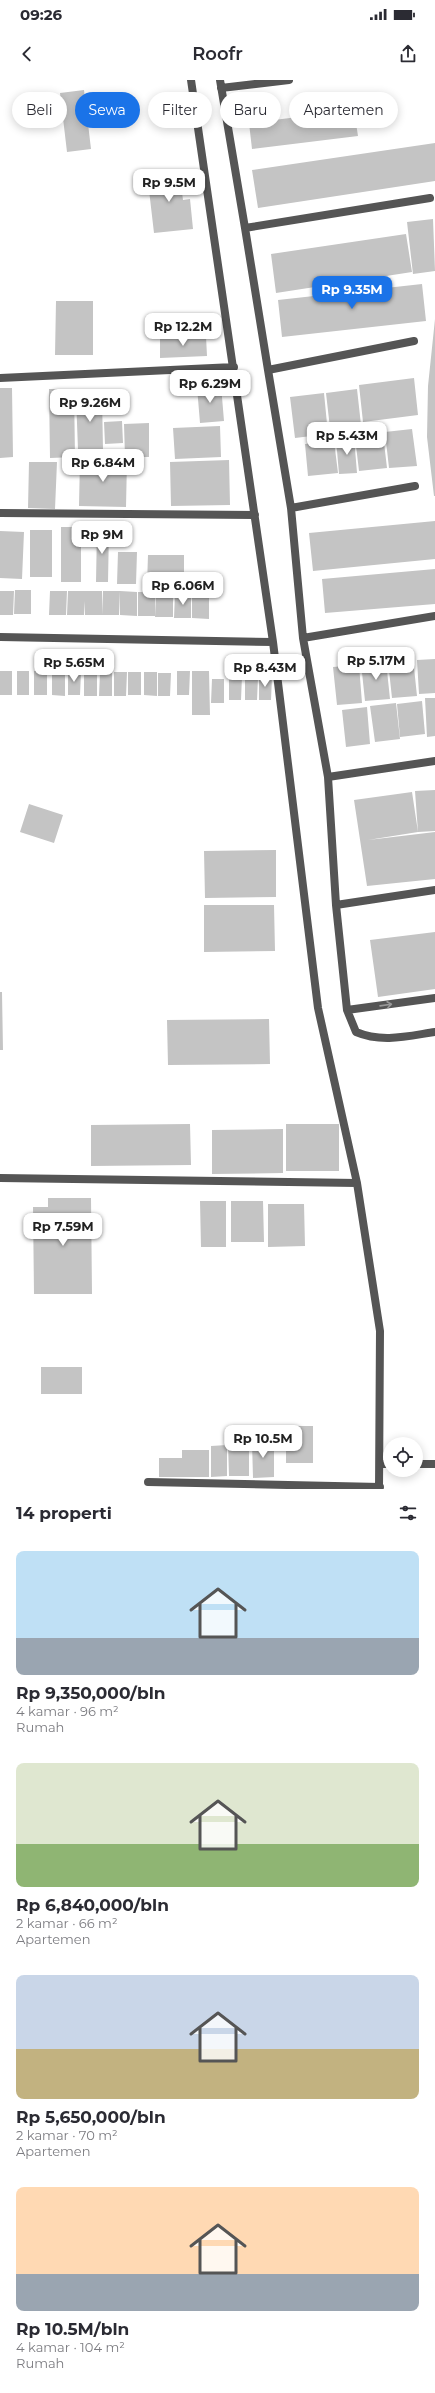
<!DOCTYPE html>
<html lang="id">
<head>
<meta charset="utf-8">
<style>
  :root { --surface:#fff; --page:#f7f7f7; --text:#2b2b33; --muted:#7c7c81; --accent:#1a73e8 }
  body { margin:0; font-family:Montserrat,sans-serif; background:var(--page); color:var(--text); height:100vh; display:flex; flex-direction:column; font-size:15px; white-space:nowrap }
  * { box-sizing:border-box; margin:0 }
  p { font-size:13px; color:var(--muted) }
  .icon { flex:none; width:22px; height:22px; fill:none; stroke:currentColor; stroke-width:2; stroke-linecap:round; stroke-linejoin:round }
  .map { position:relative; height:1409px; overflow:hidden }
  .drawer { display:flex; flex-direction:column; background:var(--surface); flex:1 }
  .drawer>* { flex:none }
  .banner { position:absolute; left:12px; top:12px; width:411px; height:36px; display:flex; gap:8px }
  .buttons { position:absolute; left:383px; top:1357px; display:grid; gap:8px }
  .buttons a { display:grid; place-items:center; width:40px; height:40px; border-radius:50%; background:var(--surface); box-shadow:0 2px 10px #0003; font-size:20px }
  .price { position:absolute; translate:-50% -34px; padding:0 9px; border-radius:8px; background:#fff; color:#222; font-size:13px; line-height:26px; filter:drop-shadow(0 1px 2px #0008) }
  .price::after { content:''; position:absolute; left:50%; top:24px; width:12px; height:9px; margin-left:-6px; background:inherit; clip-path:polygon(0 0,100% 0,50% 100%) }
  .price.selected { background:var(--accent); color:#fff }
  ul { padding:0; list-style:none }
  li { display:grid; align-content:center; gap:8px; height:212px; padding:0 16px }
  li span { display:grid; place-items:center; height:124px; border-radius:8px; color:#555 }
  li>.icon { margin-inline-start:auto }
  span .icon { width:72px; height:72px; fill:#fffc; stroke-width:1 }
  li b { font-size:17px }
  h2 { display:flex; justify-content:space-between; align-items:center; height:48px; padding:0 16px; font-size:17px }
  .chip { padding:0 14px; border-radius:18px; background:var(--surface); box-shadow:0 2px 10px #0003; font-size:14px; line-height:36px }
  .chip.selected { background:var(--accent); color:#fff }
  .status { display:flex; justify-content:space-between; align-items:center; height:28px; padding:0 20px; background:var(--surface); direction:ltr }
  .status svg { height:11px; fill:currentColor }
  header { display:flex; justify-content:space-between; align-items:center; height:52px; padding:0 16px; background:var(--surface); font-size:18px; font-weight:600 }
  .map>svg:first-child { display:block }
</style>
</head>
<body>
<div class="status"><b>09:26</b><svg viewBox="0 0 49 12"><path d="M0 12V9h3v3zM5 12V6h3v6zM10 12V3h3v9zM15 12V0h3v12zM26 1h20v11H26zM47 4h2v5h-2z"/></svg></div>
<header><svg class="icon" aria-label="back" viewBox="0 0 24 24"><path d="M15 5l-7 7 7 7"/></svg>Roofr<svg class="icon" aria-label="share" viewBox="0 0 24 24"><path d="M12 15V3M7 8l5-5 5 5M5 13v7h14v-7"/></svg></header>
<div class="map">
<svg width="435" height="1409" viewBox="0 0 435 1409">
  <rect width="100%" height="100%" fill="#fff"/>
  <path fill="#c4c4c4" d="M84 10 91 69 67 72 60 13Z
    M354 30 358 56 252 69 249 43Z
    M435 63V101L258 128 252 90Z
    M179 90 183 120 190 119 193 149 154 153 147 93Z
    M433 139 435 191 413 194 407 142Z
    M406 154 412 192 276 213 271 174Z
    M422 204 426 241 282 257 278 220Z
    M56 221H93V275H55Z
    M435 239V416H434L427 357 428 306Z
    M206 256 207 276 160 278V258Z
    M414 298 418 335 363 342 359 305Z
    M221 305 224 341 200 343 197 307Z
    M0 308H12L13 377 0 378Z
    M49 309H74L75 377 50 378Z
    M357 309 362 354 331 357 326 313Z
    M324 313 328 354 295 358 290 317Z
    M76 316H102L103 370H78Z
    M122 341 123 363 105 364 104 342Z
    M149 343V377H125L124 344Z
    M220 346 221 377 175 379 173 348Z
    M412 349 417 386 389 388 385 352Z
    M383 354 387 388 359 391 355 357Z
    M354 357 357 393 339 394 336 359Z
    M334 361 338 393 308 396 305 364Z
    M80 379 127 380 126 427 79 426Z
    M229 380 230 425 171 426 170 382Z
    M29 382H57L55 429 28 428Z
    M435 441V479L313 491 309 453Z
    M61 447H81V502H61Z
    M97 448 109 449 108 502H96Z
    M30 450H52V497H30Z
    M0 451 24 452 22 499 0 498Z
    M118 472H137L136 504H117Z
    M148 475H184V505H147Z
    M435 489V524L325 533 322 499Z
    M15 510H31V534H14Z
    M0 511H14L13 535H0Z
    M50 511H67L66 535H49Z
    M68 511H102V535H85V521L84 535H67Z
    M103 511H120L119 535H102Z
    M120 511 137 512V536L120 535Z
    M138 512H155V536H138Z
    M156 513H173V537H155Z
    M175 514H191V538H174Z
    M192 514 209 515V539L192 538Z
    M413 578 417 616 392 618 388 581Z
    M435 579V613L419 614 417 580Z
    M386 581 390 619 365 621 361 583Z
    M359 585 362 623 337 625 333 587Z
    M0 591H12V615H0Z
    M17 591H29V615H17Z
    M34 591H47V615H34Z
    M177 591H190L189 615H177Z
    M192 591H209L210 635H192Z
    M52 592H65V616L52 615Z
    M68 592H81L80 615H68Z
    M84 592H97V616H84Z
    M100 592H112V616H99Z
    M114 592H127L126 616H114Z
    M128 592H141V615H128Z
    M144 592H157V616L144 615Z
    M158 593H171L170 616H158Z
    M229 596H242L241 620H229Z
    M259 596 272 597 271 620H259Z
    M245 597H258L257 620H245Z
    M212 599H224V623H211Z
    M425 618H435V656L427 657Z
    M422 621 425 654 400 657 397 624Z
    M396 623 400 659 375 662 370 626Z
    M367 627 370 664 346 667 342 630Z
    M435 710V751L418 752 415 711Z
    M412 712 418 752 368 760 435 752V799L367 806 354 720Z
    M29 724 63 735 54 763 20 752Z
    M276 770V817L205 818 204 771Z
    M204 825H274L275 871 204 872Z
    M435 852V909L378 917 370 860Z
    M0 912H2L3 970H0Z
    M269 939 270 984 168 985 167 940Z
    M190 1044 191 1085 91 1086V1045Z
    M286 1044H339V1091H286Z
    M283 1049V1093L212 1094V1050Z
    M48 1118H91L92 1214H34L33 1127H48Z
    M200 1121H226V1167H201Z
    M231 1121H263L264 1162H231Z
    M268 1124H304L305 1166 268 1167Z
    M41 1287H82V1314H41Z
    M286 1346H313V1383H286Z
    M274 1361V1397L253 1398 252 1362Z
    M249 1362V1396H229L228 1363Z
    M227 1365V1396L211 1397V1366Z
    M182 1370H209V1397H159V1378H182Z"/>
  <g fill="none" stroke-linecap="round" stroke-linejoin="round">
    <path stroke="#555" stroke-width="8" d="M381 1384H390
      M416 1384H435"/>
    <path stroke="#555" stroke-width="8" d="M191 0 273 562 318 928 357 1103 380 1251 379 1409
      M220 0 245 148
      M221 8 289 0
      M414 261 268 290 291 428 303 558 328 697 336 825 347 930 356 952C382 963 408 956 435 952
      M268 290 245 148 430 118
      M0 298 234 287
      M291 428 415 406
      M0 433 255 435
      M0 557 273 562
      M303 558 435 536
      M328 697 435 681
      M336 825 435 810
      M347 930 435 918
      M0 1098 357 1103
      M148 1402 380 1407"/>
  </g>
  <defs><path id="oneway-shaft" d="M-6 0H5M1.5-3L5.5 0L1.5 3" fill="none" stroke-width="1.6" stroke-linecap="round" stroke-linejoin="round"/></defs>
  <use stroke="#999" href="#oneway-shaft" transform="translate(386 925) rotate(-8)"/>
</svg>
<div class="buttons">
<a><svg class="icon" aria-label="locate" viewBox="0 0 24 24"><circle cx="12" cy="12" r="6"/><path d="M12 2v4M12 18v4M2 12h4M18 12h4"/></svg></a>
</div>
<b class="price" style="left:169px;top:123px">Rp 9.5M</b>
<b class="price selected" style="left:352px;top:230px">Rp 9.35M</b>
<b class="price" style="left:183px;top:267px">Rp 12.2M</b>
<b class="price" style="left:210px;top:324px">Rp 6.29M</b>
<b class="price" style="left:90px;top:343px">Rp 9.26M</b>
<b class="price" style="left:347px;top:376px">Rp 5.43M</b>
<b class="price" style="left:103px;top:403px">Rp 6.84M</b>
<b class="price" style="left:102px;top:475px">Rp 9M</b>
<b class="price" style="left:183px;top:526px">Rp 6.06M</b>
<b class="price" style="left:376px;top:601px">Rp 5.17M</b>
<b class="price" style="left:74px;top:603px">Rp 5.65M</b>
<b class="price" style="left:265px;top:608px">Rp 8.43M</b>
<b class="price" style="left:63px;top:1167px">Rp 7.59M</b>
<b class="price" style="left:263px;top:1379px">Rp 10.5M</b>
<div class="banner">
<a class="chip">Beli</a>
<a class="chip selected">Sewa</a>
<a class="chip">Filter</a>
<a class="chip">Baru</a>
<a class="chip">Apartemen</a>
</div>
</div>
<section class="drawer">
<h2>14 properti<svg class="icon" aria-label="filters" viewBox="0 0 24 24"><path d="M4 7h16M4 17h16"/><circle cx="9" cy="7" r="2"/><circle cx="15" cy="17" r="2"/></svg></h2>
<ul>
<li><span style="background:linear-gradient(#bfe0f5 70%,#9aa5b1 0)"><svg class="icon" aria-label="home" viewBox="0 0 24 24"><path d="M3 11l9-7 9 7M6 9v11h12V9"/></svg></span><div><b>Rp 9,350,000/bln</b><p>4 kamar · 96 m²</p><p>Rumah</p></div></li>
<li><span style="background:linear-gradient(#dfe7d0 65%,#8fb573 0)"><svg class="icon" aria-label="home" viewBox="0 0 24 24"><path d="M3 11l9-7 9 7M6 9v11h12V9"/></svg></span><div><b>Rp 6,840,000/bln</b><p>2 kamar · 66 m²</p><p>Apartemen</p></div></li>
<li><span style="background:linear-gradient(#c9d6e8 60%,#c2b280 0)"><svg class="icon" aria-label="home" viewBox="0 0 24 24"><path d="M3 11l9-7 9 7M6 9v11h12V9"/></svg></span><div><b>Rp 5,650,000/bln</b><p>2 kamar · 70 m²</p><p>Apartemen</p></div></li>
<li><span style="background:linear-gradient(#ffd9b3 70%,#9aa5b1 0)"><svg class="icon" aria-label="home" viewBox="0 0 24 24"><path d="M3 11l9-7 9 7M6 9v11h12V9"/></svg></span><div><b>Rp 10.5M/bln</b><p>4 kamar · 104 m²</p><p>Rumah</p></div></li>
</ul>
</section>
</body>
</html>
